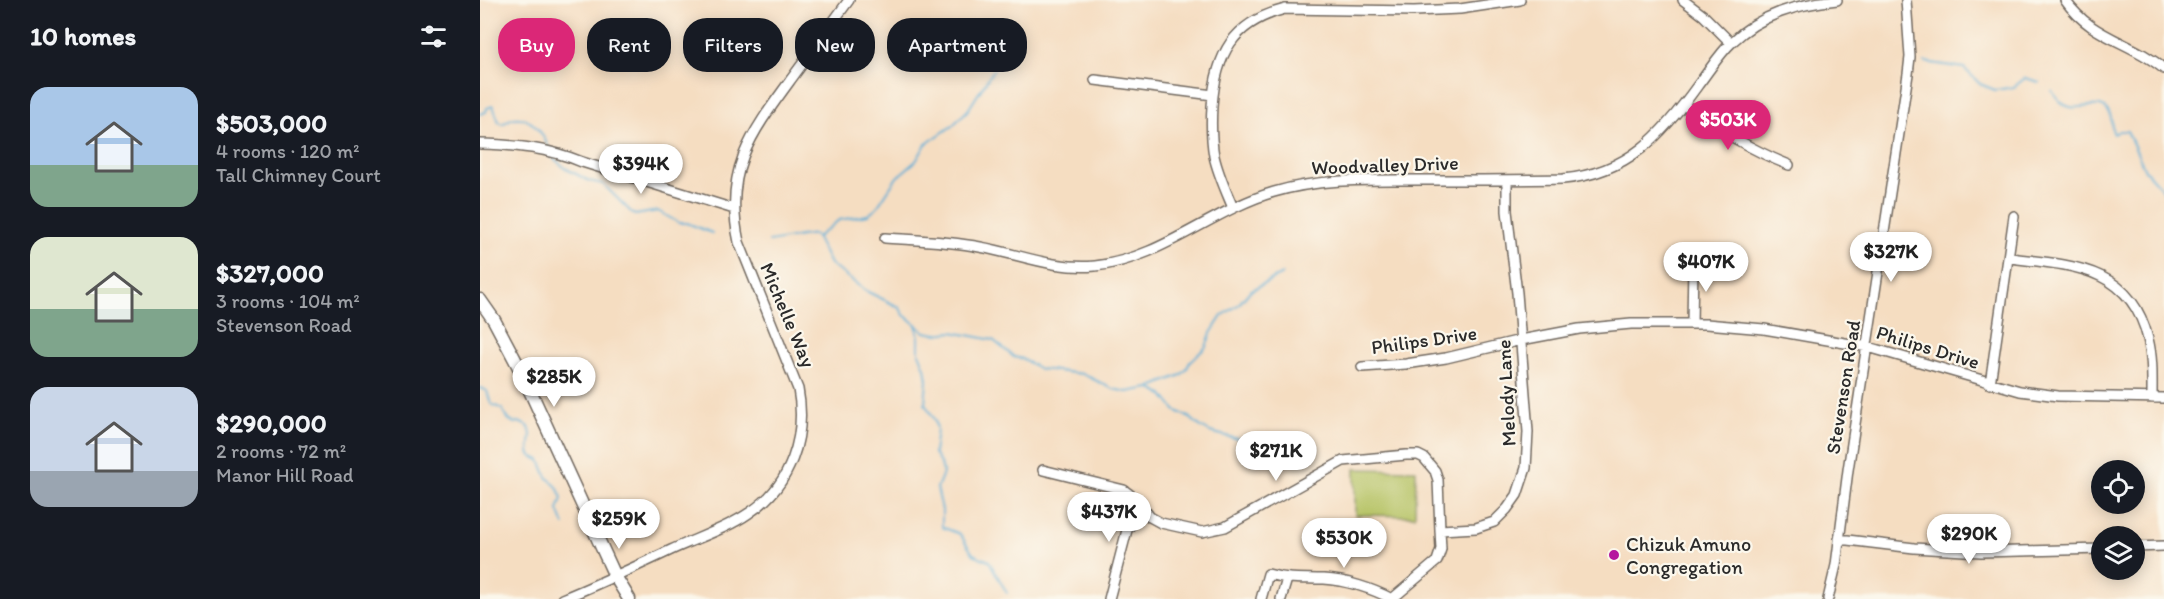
<!DOCTYPE html>
<html lang="en">
<head>
<meta charset="utf-8">
<style>
  :root { --surface:#171b24; --page:#242831; --text:#f1f3f6; --muted:#9ea1a6; --accent:#db2777 }
  body { margin:0; font-family:Itim,sans-serif; background:var(--page); color:var(--text); height:100vh; display:flex; flex-direction:column; font-size:22px; white-space:nowrap }
  * { box-sizing:border-box; margin:0 }
  p { font-size:20px; color:var(--muted) }
  .icon { flex:none; width:33px; height:33px; fill:none; stroke:currentColor; stroke-width:2; stroke-linecap:round; stroke-linejoin:round }
  .map { position:relative; flex:1; overflow:hidden }
  .details { display:flex; flex-direction:column; background:var(--surface); width:480px }
  .details>* { flex:none }
  .top-card { position:absolute; left:18px; top:18px; width:570px; height:54px; display:flex; gap:12px }
  .fabs { position:absolute; left:1611px; top:460px; display:grid; gap:12px }
  .fabs a { display:grid; place-items:center; width:54px; height:54px; border-radius:50%; background:var(--surface); box-shadow:0 3px 15px #0003; font-size:30px }
  .price { position:absolute; translate:-50% -51px; padding:0 14px; border-radius:21px; background:#fff; color:#222; font-size:20px; line-height:39px; filter:drop-shadow(0 2px 3px #0008) }
  .price::after { content:''; position:absolute; left:50%; top:36px; width:18px; height:14px; margin-left:-9px; background:inherit; clip-path:polygon(0 0,100% 0,50% 100%) }
  .price.on { background:var(--accent); color:#fff }
  ul { padding:0; list-style:none }
  li { display:flex; align-items:center; gap:18px; height:150px; padding:0 30px }
  li span { display:grid; place-items:center; flex:none; width:168px; height:120px; border-radius:18px; color:#555 }
  li>.icon { margin-inline-start:auto }
  span .icon { width:72px; height:72px; fill:#fffc; stroke-width:1 }
  li b { font-size:26px }
  h2 { display:flex; justify-content:space-between; align-items:center; height:72px; padding:0 30px; font-size:26px }
  .pill { padding:0 21px; border-radius:24px; background:var(--surface); box-shadow:0 3px 15px #0003; font-size:21px; line-height:54px }
  .pill.on { background:var(--accent); color:#fff }
  main { display:flex; flex:1; min-height:0 }
  .map>svg:first-child { display:block }
</style>
</head>
<body>
<main>
<section class="details">
<h2>10 homes<svg class="icon" aria-label="filters" viewBox="0 0 24 24"><path d="M4 7h16M4 17h16"/><circle cx="9" cy="7" r="2"/><circle cx="15" cy="17" r="2"/></svg></h2>
<ul>
<li><span style="background:linear-gradient(#a9c7e8 65%,#7fa58c 0)"><svg class="icon" aria-label="home" viewBox="0 0 24 24"><path d="M3 11l9-7 9 7M6 9v11h12V9"/></svg></span><div><b>$503,000</b><p>4 rooms · 120 m²</p><p>Tall Chimney Court</p></div></li>
<li><span style="background:linear-gradient(#dfe7d0 60%,#7fa58c 0)"><svg class="icon" aria-label="home" viewBox="0 0 24 24"><path d="M3 11l9-7 9 7M6 9v11h12V9"/></svg></span><div><b>$327,000</b><p>3 rooms · 104 m²</p><p>Stevenson Road</p></div></li>
<li><span style="background:linear-gradient(#c9d6e8 70%,#9aa5b1 0)"><svg class="icon" aria-label="home" viewBox="0 0 24 24"><path d="M3 11l9-7 9 7M6 9v11h12V9"/></svg></span><div><b>$290,000</b><p>2 rooms · 72 m²</p><p>Manor Hill Road</p></div></li>
</ul>
</section>
<div class="map">
<svg width="1684" height="599" viewBox="0 0 1684 599">
  <rect width="100%" height="100%" fill="#fbf7ec"/>
  <filter id="ink" filterUnits="userSpaceOnUse"><feTurbulence type="fractalNoise" baseFrequency=".0167" numOctaves="2"/><feDisplacementMap in="SourceGraphic" scale="12" xChannelSelector="R" yChannelSelector="G"/><feConvolveMatrix kernelMatrix="1 2 1 2 8 2 1 2 1" color-interpolation-filters="sRGB"/></filter>
  <filter id="wash" filterUnits="userSpaceOnUse"><feTurbulence type="fractalNoise" baseFrequency=".008" numOctaves="4" result="noise"/><feDisplacementMap in="SourceGraphic" scale="24" xChannelSelector="R" yChannelSelector="G"/><feGaussianBlur stdDeviation="1.35" result="paint"/><feColorMatrix in="noise" values="0 0 0 0 0 0 0 0 0 0 0 0 0 0 0 0 0 1.4 0 .05"/><feComposite in="paint" operator="in"/></filter>
  <g filter="url(#wash)">
    <rect width="100%" height="100%" fill="#f5ddc1"/>
    <path fill="#b6c365" stroke="#707748" stroke-width="1.5" d="M875 469 936 470 935 516 875 515Z"/>
    <g fill="none" stroke-linecap="round" stroke-linejoin="round">
      <path stroke="#59acd5" stroke-width="2" d="M1445 62 1484 68 1500 84 1515 90 1534 87 1545 78 1559 82
        M1572 91C1577 98 1582 105 1590 107 1601 110 1625 98 1630 115 1633 121 1630 128 1634 134L1639 131H1647L1665 170 1684 191
        M0 114 6 112 7 108 13 106 19 122 22 124C27 122 30 118 35 118 52 116 65 136 69 150
        M70 155 85 168 109 181 123 184 150 211 155 215 178 211 199 223H207L232 233
        M336 238 359 220 388 215 396 209 417 177 436 161 446 144 472 126 488 110 514 69
        M289 242C301 241 326 233 335 235L350 264 386 291 419 307 424 315 445 332 456 334 472 332 513 340 534 357 543 359 560 369 603 374 633 389 647 392 669 388 701 375 706 370 710 362 726 347 731 333 742 316 758 305 770 291 802 274
        M436 324 439 337V353L445 368 447 380 445 404 455 420 457 429 454 453 462 467 463 473 457 488 462 510V527L480 534 493 554 509 561 527 593
        M0 388 7 391 11 404 22 409 29 420 34 423 39 422 49 427 51 434 49 452 51 456 60 460 67 477 77 487 82 498 78 510 84 525
        M669 388 683 395 695 410 710 418 721 427 730 432 758 439 783 455 802 463"/>
    </g>
  </g>
  <g filter="url(#ink)">
    <g fill="none" stroke-linecap="round" stroke-linejoin="round">
      <defs>
        <path id="minor" d="M1203 0 1224 16 1251 43
          M1585 0C1612 39 1651 41 1684 69
          M615 80 733 95
          M1204 105C1237 129 1271 150 1309 165
          M0 144C35 145 69 148 102 162L254 209
          M753 208C746 191 738 174 734 156 731 139 731 123 732 106 736 54 753 22 805 9L934 11 980 9 1040 0
          M405 238C436 240 469 241 500 247 539 254 575 270 615 266 681 259 732 210 794 192 841 178 890 180 938 180 987 180 1035 180 1083 179 1148 173 1182 135 1218 85 1229 71 1239 54 1252 42 1281 14 1318 4 1357 0
          M1529 258C1590 265 1651 266 1668 339 1673 358 1672 379 1672 398
          M1212 324 1213 262
          M882 367 926 364 966 358 1041 340 1099 329 1151 324H1226L1284 329 1388 347 1540 391 1578 396 1684 398
          M1510 384 1534 216
          M563 470 644 490 656 499 670 517 681 523 722 532 745 527 863 461 926 455H938L944 458 955 471 958 480 960 530
          M1359 539 1434 548 1501 552 1622 549
          M1654 547 1684 546
          M82 599C119 584 155 567 191 550 217 538 246 529 269 513 311 486 327 436 318 389L259 242C243 170 271 134 312 78 331 52 350 26 369 0
          M629 599 647 530 655 519 665 512
          M781 599 788 574C809 580 823 578 844 579 866 580 893 589 912 599
          M801 599 807 579
          M912 599 957 561 961 549 960 530 996 528 1014 522 1027 509 1037 495 1046 468 1048 432 1037 293 1027 211V180
          M1348 599 1356 565 1368 470 1428 74 1430 57 1426 0"/>
        <path id="major" d="M0 300 14 320 41 371 135 576 149 599"/>
      </defs>
      <use href="#minor" stroke="#726960" stroke-width="12"/>
      <use href="#major" stroke="#726960" stroke-width="15"/>
      <use href="#minor" stroke="#fff" stroke-width="9"/>
      <use href="#major" stroke="#fff" stroke-width="12"/>
    </g>
  </g>
  <circle fill="#b5179e" stroke="#fbf7ec" stroke-width="2" cx="1134" cy="555" r="6"/>
  <g text-anchor="middle" dominant-baseline="central" stroke-width="4.5" stroke-linejoin="round" paint-order="stroke">
    <g font-size="20" fill="#2b2b2b" stroke="#fbf7ec">
      <text transform="translate(905 165) rotate(-2)">Woodvalley Drive</text>
      <text transform="translate(308 315) rotate(67)">Michelle Way</text>
      <text transform="translate(944 340) rotate(-8)">Philips Drive</text>
      <text transform="translate(1448 347) rotate(17)">Philips Drive</text>
      <text transform="translate(1363 387) rotate(-81)">Stevenson Road</text>
      <text transform="translate(1026 393) rotate(-93)">Melody Lane</text>
    </g>
    <g font-size="20" fill="#2b2b2b" stroke="#fbf7ec" text-anchor="start">
      <text x="1146" y="544">Chizuk Amuno<tspan x="1146" dy="23">Congregation</tspan></text>
    </g>
  </g>
</svg>
<div class="fabs">
<a><svg class="icon" aria-label="locate" viewBox="0 0 24 24"><circle cx="12" cy="12" r="6"/><path d="M12 2v4M12 18v4M2 12h4M18 12h4"/></svg></a>
<a><svg class="icon" aria-label="layers" viewBox="0 0 24 24"><path d="M12 4l9 5-9 5-9-5zM3 14l9 5 9-5"/></svg></a>
</div>
<b class="price on" style="left:1248px;top:151px">$503K</b>
<b class="price" style="left:161px;top:195px">$394K</b>
<b class="price" style="left:1411px;top:283px">$327K</b>
<b class="price" style="left:1226px;top:293px">$407K</b>
<b class="price" style="left:74px;top:408px">$285K</b>
<b class="price" style="left:796px;top:482px">$271K</b>
<b class="price" style="left:629px;top:543px">$437K</b>
<b class="price" style="left:139px;top:550px">$259K</b>
<b class="price" style="left:1489px;top:565px">$290K</b>
<b class="price" style="left:864px;top:569px">$530K</b>
<div class="top-card">
<a class="pill on">Buy</a>
<a class="pill">Rent</a>
<a class="pill">Filters</a>
<a class="pill">New</a>
<a class="pill">Apartment</a>
</div>
</div>
</main>
</body>
</html>
